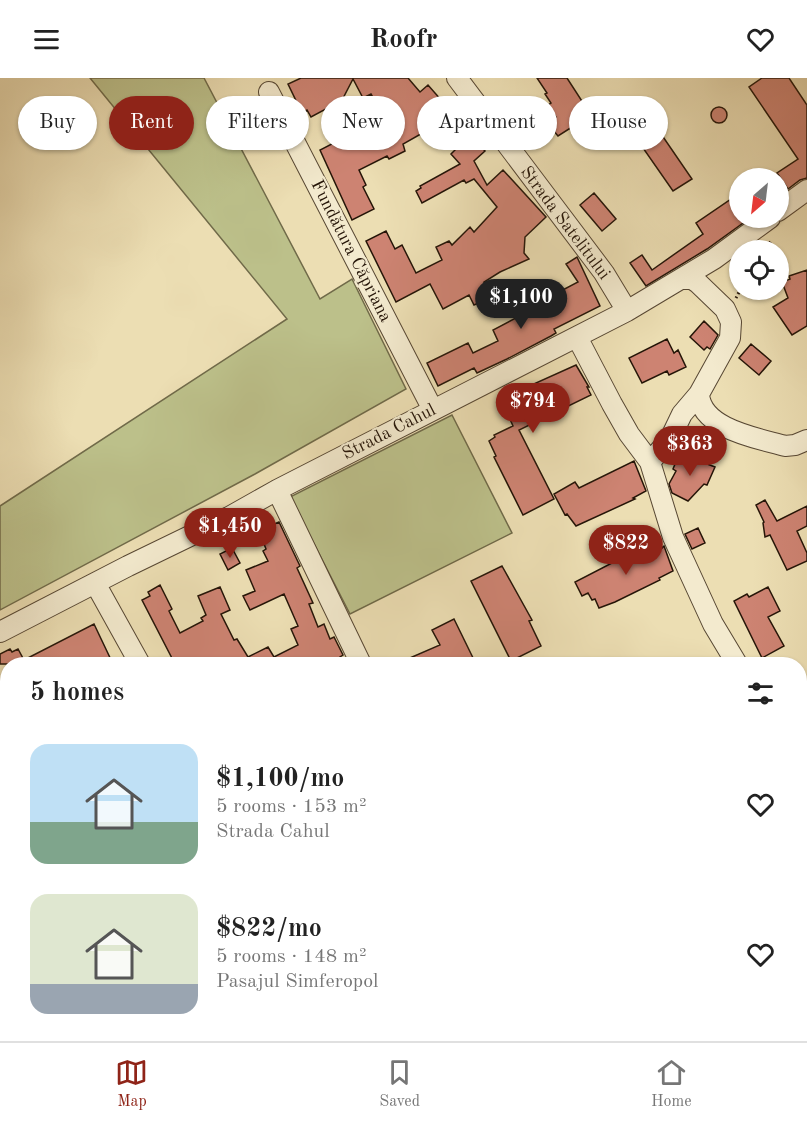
<!DOCTYPE html>
<html lang="en">
<head>
<meta charset="utf-8">
<style>
  :root { --surface:#fff; --page:#f6f6f6; --text:#222; --muted:#767676; --line:#e0e0e0; --accent:#8f2418 }
  body { margin:0; font-family:"Old Standard TT",serif; background:var(--page); color:var(--text); height:100vh; display:flex; flex-direction:column; font-size:22px; white-space:nowrap }
  * { box-sizing:border-box; margin:0 }
  p { font-size:20px; color:var(--muted) }
  .icon { flex:none; width:33px; height:33px; fill:none; stroke:currentColor; stroke-width:2; stroke-linecap:round; stroke-linejoin:round }
  .map { position:relative; flex:1; overflow:hidden }
  .panel { position:absolute; left:0px; top:579px; width:807px; height:384px; display:flex; flex-direction:column; background:var(--surface); border-radius:24px 24px 0 0; box-shadow:0 2px 4px #0004 }
  .panel>* { flex:none }
  .banner { position:absolute; left:18px; top:18px; width:771px; height:54px; display:flex; gap:12px }
  .needle { width:39px; rotate:208deg }
  .controls { position:absolute; left:729px; top:90px; display:grid; gap:12px }
  .controls a { display:grid; place-items:center; width:60px; height:60px; border-radius:50%; background:var(--surface); box-shadow:0 2px 4px #0004; font-size:30px }
  .price { position:absolute; translate:-50% -51px; padding:0 14px; border-radius:21px; background:var(--accent); color:#fff; font-size:20px; line-height:39px; filter:drop-shadow(0 2px 3px #0008) }
  .price::after { content:''; position:absolute; left:50%; top:36px; width:18px; height:14px; margin-left:-9px; background:inherit; clip-path:polygon(0 0,100% 0,50% 100%) }
  .price.on { background:#222; color:#fff }
  ul { padding:0; list-style:none }
  li { display:flex; align-items:center; gap:18px; height:150px; padding:0 30px }
  li span { display:grid; place-items:center; flex:none; width:168px; height:120px; border-radius:18px; color:#555 }
  li>.icon { margin-inline-start:auto }
  span .icon { width:72px; height:72px; fill:#fffc; stroke-width:1 }
  li b { font-size:26px }
  h2 { display:flex; justify-content:space-between; align-items:center; height:72px; padding:0 30px; font-size:26px }
  .chip { padding:0 21px; border-radius:27px; background:var(--surface); box-shadow:0 2px 4px #0004; font-size:21px; line-height:54px }
  .chip.on { background:var(--accent); color:#fff }
  header { display:flex; justify-content:space-between; align-items:center; height:78px; padding:0 30px; background:var(--surface); font-size:27px; font-weight:700 }
  .tabs { display:flex; justify-content:space-around; align-items:center; height:84px; border-top:2px solid var(--line); background:var(--surface); font-size:16px; color:var(--muted) }
  .tabs a { display:grid; justify-items:center; gap:3px }
  .tabs .on { color:var(--accent) }
  .map>svg:first-child { display:block }
</style>
</head>
<body>
<header><svg class="icon" aria-label="menu" viewBox="0 0 24 24"><path d="M4 6h16M4 12h16M4 18h16"/></svg>Roofr<svg class="icon" aria-label="heart" viewBox="0 0 24 24"><path d="M12 20l-8-8c-3-5 5-10 8-4 3-6 11-1 8 4z"/></svg></header>
<div class="map">
<svg width="807" height="963" viewBox="0 0 807 963">
  <rect width="100%" height="100%" fill="#ecdeb3"/>
  <filter id="stains"><feTurbulence type="fractalNoise" baseFrequency=".00333" numOctaves="4"/><feColorMatrix values="0 0 0 0 .2 0 0 0 0 .09 0 0 0 0 .02 0 0 0 .5 -.17"/></filter>
  <radialGradient id="worn" r=".72"><stop offset=".6" stop-color="#630" stop-opacity="0"/><stop offset="1" stop-color="#630" stop-opacity=".3"/></radialGradient>
  <path fill="#bcc08a" stroke="#706a49" stroke-width="1.5" d="M90 0H204L320 221 352 201 406 311 255 396 0 532V428L287 241Z
    M452 337 512 455 350 536 290 419Z"/>
  <path fill="#cd8372" stroke="#251508" stroke-width="1.5" d="M301 0H408L420 14 428 7 456 39 433 60 426 53 403 66 405 73 389 81 387 78 359 92 366 107 363 109 374 131 352 142 320 72 384 39 371 16 363 20 353 1 339 28 335 26 311 39 307 32 302 35 288 6Z
    M537 0H567L591 37 558 58 547 45 556 39 548 27 551 25 545 16 547 15Z
    M762 0H789L807 27V100L800 102 788 111 777 95 798 81 749 9Z
    M711 37a8 8 0 1 1 16 0a8 8 0 1 1-16 0Z
    M646 34 692 101 673 113 627 47Z
    M470 57 485 73 474 83 487 107 503 92 546 139 525 159 524 175 529 181 500 194 484 204 485 207 481 209 484 213 482 214 485 222 474 227 469 217 443 231 430 206 396 224 366 163 386 153 395 171 402 167 416 195 442 182 436 169 449 163 452 167 470 149 474 154 497 129 474 101 466 105 464 102 422 125 416 113 421 110 420 108 460 86 451 76Z
    M594 115 616 141 602 153 580 127Z
    M740 115V140H750L707 171 646 208 630 185 642 177 652 192 703 156 696 145Z
    M577 179 600 228 554 251 556 255 551 258 507 281 477 295 474 290 438 308 427 285 468 265 473 275 498 263 493 252 535 230 534 227 578 204 566 186Z
    M807 192V248L792 257 773 229 788 220 782 204 790 201 789 198Z
    M704 243 718 257 710 271 707 269 704 272 690 259Z
    M667 261 674 275 678 272 686 289 669 297 667 293 642 305 629 280Z
    M751 266 771 283 759 297 739 280Z
    M576 287 589 309H587L591 317 519 352 554 421 523 437 494 379 496 378 489 363 495 359 494 357 513 348 505 330H506L503 323 519 315 518 313Z
    M684 377 715 389 707 407 704 406 688 423 672 415 669 406 676 393 673 391 678 379 682 380Z
    M634 383 646 413 633 420 635 421 576 448 567 436 565 437 554 416 575 404 579 410Z
    M765 422 777 443 807 428V448L797 453 807 475V483L787 492 770 457 765 459 763 445 764 444 756 427Z
    M279 444 300 488 297 490 313 525 309 526 318 549 324 546 330 561 334 559 343 577 340 579 344 586H175L142 522 150 518 148 514 160 507 172 531 169 533 180 555 203 543 201 540 206 537 198 518 220 509 230 532 221 536 234 562 237 561 248 579 268 569 274 579 298 567 291 551 298 548 284 516 250 532 243 518 255 513 246 492 268 483 263 473 266 471 262 461 269 458 265 450Z
    M698 450 705 465 692 471 685 456Z
    M661 467 662 470 664 468 673 493 659 500 660 502 615 524 599 530 595 521 592 522 588 515 582 518 575 504 641 470 632 481Z
    M232 470 240 485 228 492 220 476Z
    M502 488 532 542 529 543 541 568 511 583 471 503Z
    M768 509 780 533 768 539 784 568 762 580 734 523 747 516 749 519Z
    M454 541 476 586H442L439 581 426 586H396L440 567 432 552Z
    M94 546 113 586H0V576L10 571 12 574 18 571 24 582Z"/>
  <g fill="none" stroke-linecap="round" stroke-linejoin="round">
    <defs>
      <path id="minor" d="M457 0 604 195 627 233
        M269 14 433 332
        M778 133 807 112
        M577 259 612 326 629 356 650 384 673 459 713 546 737 586
        M699 316C701 351 757 360 785 368L795 367 807 362
        M650 384 670 361 682 336 699 316 730 260 731 244 725 231 698 205 692 201H682
        M277 412 361 586
        M95 505 140 586
        M0 554 128 488 229 439 277 412 627 233 714 181 770 140
        M0 692 8 708
        M800 710 807 724
        M127 956 131 963
        M332 956 336 963
        M532 956 535 963
        M15 963 31 956"/>
    </defs>
    <use href="#minor" stroke="#574733" stroke-width="22"/>
    <path stroke="#251508" stroke-width="3" stroke-dasharray="1.5 3" stroke-linecap="butt" d="M764 172 772 162
      M736 220 740 212"/>
    <use href="#minor" stroke="#f3eace" stroke-width="20"/>
  </g>
  <g text-anchor="middle" dominant-baseline="central" stroke-width="4.5" stroke-linejoin="round" paint-order="stroke">
    <g font-size="18" fill="#251508" stroke="#f3eace">
      <text transform="translate(565 145) rotate(53)">Strada Satelitului</text>
      <text transform="translate(351 173) rotate(63)">Fundătura Căpriana</text>
      <text transform="translate(389 354) rotate(-27)">Strada Cahul</text>
    </g>
  </g>
  <rect width="100%" height="100%" filter="url(#stains)"/>
  <rect width="100%" height="100%" fill="url(#worn)"/>
</svg>
<div class="controls">
<a><svg class="needle" viewBox="-14 -14 28 28"><path d="M0-13l5 13h-10z" fill="#e53935"/><path d="M0 13l5-13h-10z" fill="#767676"/></svg></a>
<a><svg class="icon" aria-label="locate" viewBox="0 0 24 24"><circle cx="12" cy="12" r="6"/><path d="M12 2v4M12 18v4M2 12h4M18 12h4"/></svg></a>
</div>
<b class="price on" style="left:521px;top:252px">$1,100</b>
<b class="price" style="left:533px;top:356px">$794</b>
<b class="price" style="left:690px;top:399px">$363</b>
<b class="price" style="left:230px;top:481px">$1,450</b>
<b class="price" style="left:626px;top:498px">$822</b>
<div class="banner">
<a class="chip">Buy</a>
<a class="chip on">Rent</a>
<a class="chip">Filters</a>
<a class="chip">New</a>
<a class="chip">Apartment</a>
<a class="chip">House</a>
</div>
<section class="panel">
<h2>5 homes<svg class="icon" aria-label="filters" viewBox="0 0 24 24"><path d="M4 7h16M4 17h16"/><circle cx="9" cy="7" r="2"/><circle cx="15" cy="17" r="2"/></svg></h2>
<ul>
<li><span style="background:linear-gradient(#bfe0f5 65%,#7fa58c 0)"><svg class="icon" aria-label="home" viewBox="0 0 24 24"><path d="M3 11l9-7 9 7M6 9v11h12V9"/></svg></span><div><b>$1,100/mo</b><p>5 rooms · 153 m²</p><p>Strada Cahul</p></div><svg class="icon" aria-label="heart" viewBox="0 0 24 24"><path d="M12 20l-8-8c-3-5 5-10 8-4 3-6 11-1 8 4z"/></svg></li>
<li><span style="background:linear-gradient(#dfe7d0 75%,#9aa5b1 0)"><svg class="icon" aria-label="home" viewBox="0 0 24 24"><path d="M3 11l9-7 9 7M6 9v11h12V9"/></svg></span><div><b>$822/mo</b><p>5 rooms · 148 m²</p><p>Pasajul Simferopol</p></div><svg class="icon" aria-label="heart" viewBox="0 0 24 24"><path d="M12 20l-8-8c-3-5 5-10 8-4 3-6 11-1 8 4z"/></svg></li>
</ul>
</section>
</div>
<nav class="tabs">
<a class="on"><svg class="icon" aria-label="map" viewBox="0 0 24 24"><path d="M3 6l6-2 6 2 6-2v14l-6 2-6-2-6 2zM9 4v14M15 6v14"/></svg>Map</a>
<a><svg class="icon" aria-label="saved" viewBox="0 0 24 24"><path d="M7 4h10v16l-5-4-5 4z"/></svg>Saved</a>
<a><svg class="icon" aria-label="home" viewBox="0 0 24 24"><path d="M3 11l9-7 9 7M6 9v11h12V9"/></svg>Home</a>
</nav>
</body>
</html>
